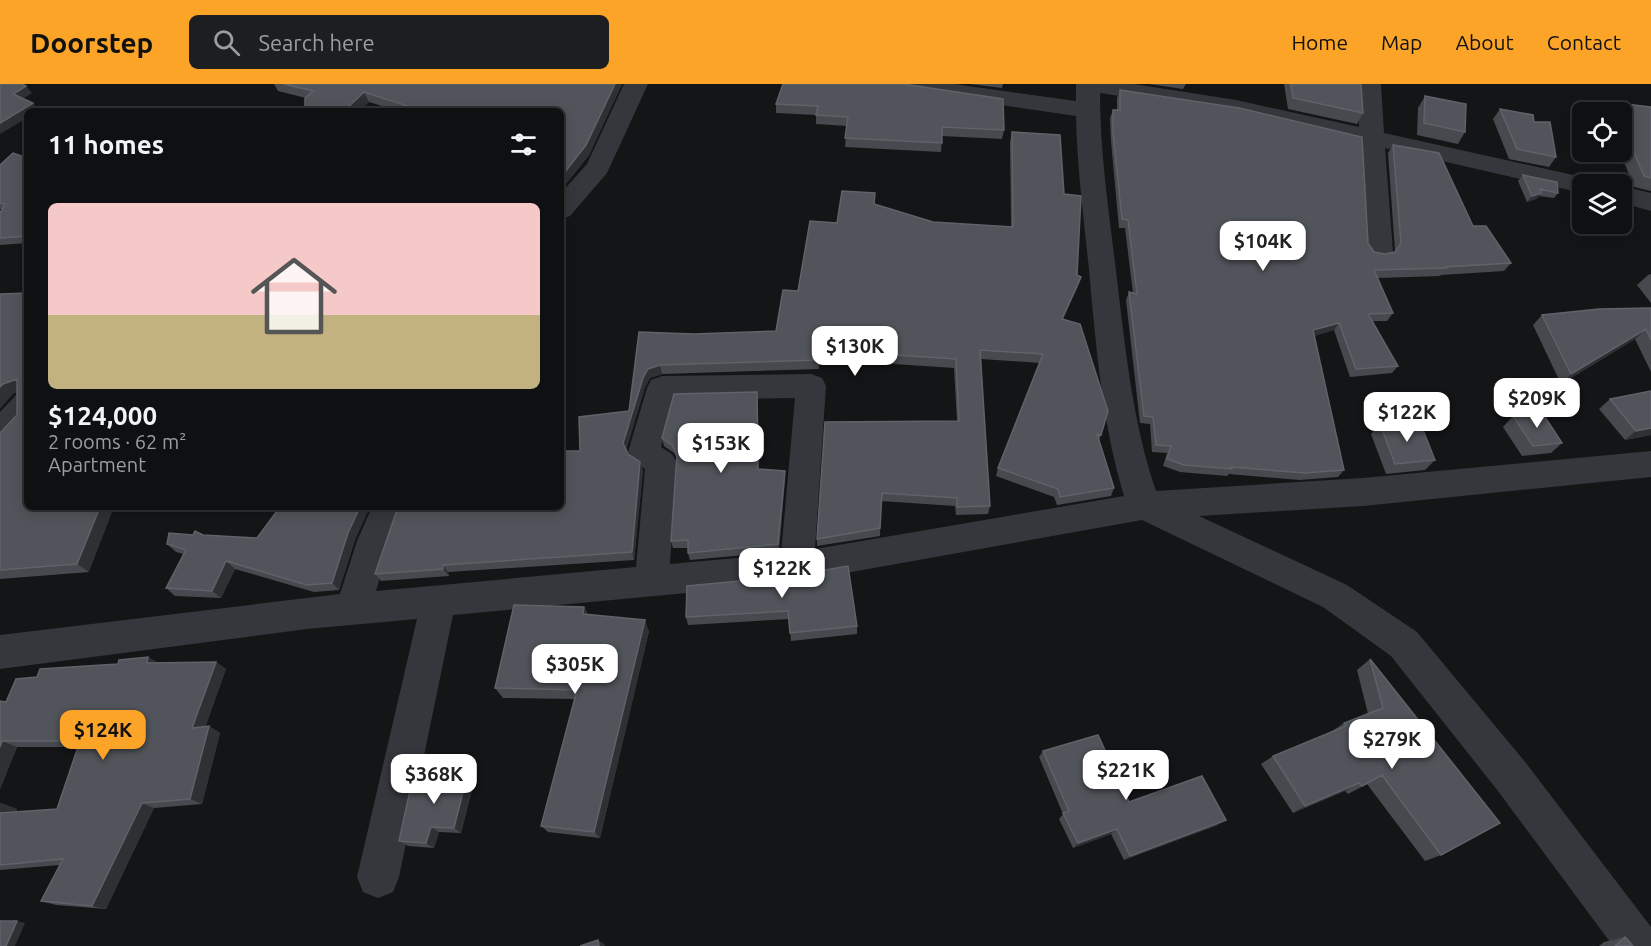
<!DOCTYPE html>
<html lang="en">
<head>
<meta charset="utf-8">
<style>
  :root { --surface:#0f1011; --page:#1d1e1f; --text:#f1f3f6; --muted:#9b9d9f; --line:#2f3031; --accent:#fba428 }
  body { margin:0; font-family:Ubuntu,sans-serif; background:var(--page); color:var(--text); height:100vh; display:flex; flex-direction:column; font-size:22px; white-space:nowrap }
  * { box-sizing:border-box; margin:0 }
  p { font-size:20px; color:var(--muted) }
  .icon { flex:none; width:33px; height:33px; fill:none; stroke:currentColor; stroke-width:2; stroke-linecap:round; stroke-linejoin:round }
  .map { position:relative; flex:1; overflow:hidden }
  .panel { position:absolute; left:24px; top:24px; width:540px; height:402px; display:flex; flex-direction:column; background:var(--surface); border-radius:9px; box-shadow:0 3px 15px #0003,0 0 0 2px var(--line) }
  .panel>* { flex:none }
  .fabs { position:absolute; left:1572px; top:18px; display:grid; gap:12px }
  .fabs a { display:grid; place-items:center; width:60px; height:60px; border-radius:9px; background:var(--surface); box-shadow:0 3px 15px #0003,0 0 0 2px var(--line); font-size:30px }
  .price { position:absolute; translate:-50% -51px; padding:0 14px; border-radius:12px; background:#fff; color:#222; font-size:20px; line-height:39px; filter:drop-shadow(0 2px 3px #0008) }
  .price::after { content:''; position:absolute; left:50%; top:36px; width:18px; height:14px; margin-left:-9px; background:inherit; clip-path:polygon(0 0,100% 0,50% 100%) }
  .price.selected { background:var(--accent); color:#111 }
  ul { padding:0; list-style:none }
  li { display:grid; align-content:center; gap:12px; height:318px; padding:0 24px }
  li+li { border-top:2px solid var(--line) }
  li span { display:grid; place-items:center; height:186px; border-radius:9px; color:#555 }
  li>.icon { margin-inline-start:auto }
  span .icon { width:108px; height:108px; fill:#fffc; stroke-width:1 }
  li b { font-size:26px }
  h2 { display:flex; justify-content:space-between; align-items:center; height:72px; padding:0 24px; font-size:26px }
  header { display:flex; align-items:center; gap:36px; box-sizing:border-box; height:84px; padding:0 30px; background:var(--accent); color:#111 }
  header strong { font-size:28px }
  nav { display:flex; gap:33px; margin-inline-start:auto; font-size:21px }
  .search { width:420px; height:54px; background:var(--page); display:flex; align-items:center; gap:15px; box-sizing:border-box; padding:0 21px; border-radius:9px; color:var(--muted); font-size:22px }
  .map>svg:first-child { display:block }
</style>
</head>
<body>
<header>
<strong>Doorstep</strong>
<div class="search"><svg class="icon" aria-label="search" viewBox="0 0 24 24"><circle cx="10" cy="10" r="6"/><path d="M15 15l6 6"/></svg>Search here</div>
<nav><a>Home</a><a>Map</a><a>About</a><a>Contact</a></nav>
</header>
<div class="map">
<svg width="1651" height="862" viewBox="0 0 1651 862">
  <rect width="100%" height="100%" fill="#141517"/>
  <g fill="none" stroke-linecap="round" stroke-linejoin="round">
    <path fill="#35373c" fill-rule="evenodd" d="M624 0H648L607 89 570 132 561 135V109L587 80Z
      M892 0H954L1076 17V0H1134L1236 16 1359 43 1357 0H1381L1384 49 1591 95 1594 100H1582V109L1385 64 1393 167 1389 174 1379 176 1369 174 1365 167 1360 59 1236 30 1100 9C1100 69 1109 128 1116 187 1125 261 1132 336 1156 407L1363 394 1651 367V393L1363 422 1199 432 1347 501 1417 548 1526 679 1651 843V862H1613L1498 707 1391 572 1323 523 1142 436 784 500 453 531 399 793 393 808 378 814 363 808 357 793 417 535 307 545 0 585V551L340 510 357 457 372 423H404L391 457 376 507 636 483 645 385 633 377 628 368 647 304 651 296 662 292 811 290 822 294 826 302 815 465 1124 412C1102 338 1096 262 1089 186 1084 135 1077 84 1076 32L904 7 896 5ZM795 314 781 470 670 480 677 379 672 370 661 363 674 316Z
      M1622 102 1651 109V127L1622 119Z
      M27 307V339L11 357 0 360V328L16 311Z"/>
  </g>
  <path fill="#47494f" d="M274 0H622L589 71 561 106V27H398L369 18 359 27H305L306 14 278 7Z
    M783 0 1004 46 1002 55 942 52 941 68 845 63 847 42 816 40V31L776 29V20Z
    M970 0H1003L1002 4Z
    M1149 0H1186L1183 5Z
    M1284 0H1361L1363 29 1357 40 1288 25Z
    M1120 6 1368 159 1374 168 1385 170 1394 168 1395 167 1388 69 1393 61 1511 179 1504 187 1441 191 1440 192 1378 194 1393 229 1387 237H1373L1398 282 1392 289 1350 293 1334 246 1314 252 1344 386 1338 393 1300 396 1229 390 1227 392 1180 388 1163 382 1167 369 1152 368 1150 340 1140 339 1126 216 1129 208 1133 209 1125 144H1119L1111 57 1110 34 1113 26H1117V14Z
    M1425 12 1465 48 1458 60 1417 51 1418 24Z
    M1600 17 1651 23V107L1634 103 1620 68H1622V28H1591Z
    M1500 25 1534 38 1556 73 1549 83 1509 75 1493 35Z
    M1012 48 1064 110 1077 191 1081 193 1078 202 1063 235 1101 351 1099 356 1114 404 1111 412 1057 421 1054 413 996 392 998 384 1040 279 981 275 990 422 988 430 956 431 955 422 881 417 880 452 817 462V455L957 337 954 284 819 275V285L662 290 650 294 645 303 626 366 628 370 643 386 634 476 448 488 449 492 381 497 375 490 580 367 629 327 639 248 694 250 776 247 837 139 875 120 933 138 1011 143 1010 58Z
    M27 74V159L0 161V129L2 125H0V81Z
    M1523 91 1558 109 1554 114 1539 112 1536 115 1527 118 1518 97Z
    M1651 190V219L1637 201 1648 191Z
    M0 210 89 488 0 495V349L17 331V309H14Z
    M1651 224V288L1635 255 1561 300 1533 241 1542 231Z
    M757 308 758 385 785 395 779 468 690 476 688 469V464H673L671 457 677 375 674 369 664 362 662 354Z
    M1610 315 1651 351 1625 356 1599 325Z
    M1513 332 1562 359 1551 369 1522 372 1503 343Z
    M1380 340 1435 376 1425 386 1386 390 1371 350Z
    M203 451 257 454 355 456 339 506 314 508 235 485 221 514 175 512 166 504 183 470 176 468 167 460Z
    M783 493 857 542V550L791 557 789 535 688 541 686 533Z
    M584 523 588 531 649 547 600 754 548 748 541 742 575 615 503 614 495 604Z
    M148 573 158 579 216 578 226 585 205 643 209 642 220 649 202 720 154 724 106 825 56 821 41 817 60 781 0 786V719L17 725 16 728 57 725 78 663H17L0 705V617L6 618 37 593 118 580Z
    M1370 575 1441 771 1425 777 1367 700 1348 710 1345 707 1293 729 1261 680 1273 672 1331 648 1344 639 1368 630 1357 586Z
    M1043 667 1129 718 1218 741 1124 776 1111 750 1073 764 1059 735 1063 730 1039 673Z
    M476 690 461 749 439 748 434 764 408 762 399 757 436 699Z
    M1625 853 1633 862H1599L1604 858Z"/>
  <path fill="#2e3034" d="M615 0H622L589 71 561 106V93Z
    M26 2 32 9 19 17 13 10Z
    M364 8 369 18 359 27H344Z
    M33 19 39 27H27V34L0 50V39Z
    M1541 109 1536 115 1527 118 1532 112Z
    M1081 193 1078 202 1059 244 1062 235Z
    M1339 239 1334 246 1308 254 1313 246Z
    M1646 245 1635 255 1561 300 1571 290Z
    M660 281 662 290 650 294 645 303 626 367 623 359 643 294 648 285Z
    M17 295 27 306 14 309 0 325V303L3 300Z
    M757 308 758 317 759 394 758 385Z
    M1651 344V351L1625 356 1636 347Z
    M640 378 643 386 634 476 632 468Z
    M785 387V395L779 468 778 460Z
    M100 423H114L89 488 77 480Z
    M360 423H370L355 456 339 506 332 499 348 449Z
    M226 477 235 485 221 514 212 507Z
    M443 481 448 488 449 492 443 485Z
    M584 523 590 534 583 530Z
    M645 536 649 547 600 754 594 748Z
    M148 573 160 580 147 579Z
    M216 578 226 585 203 650 192 644Z
    M209 642 220 649 202 720 190 715Z
    M2 657 17 663 0 705V663Z
    M469 684 476 690 461 749 454 744Z
    M1359 699 1345 707 1293 729 1305 722Z
    M0 719 17 725 14 734 0 730Z
    M142 719 154 724 106 825 92 822Z
    M1226 736 1218 741 1124 776 1130 772Z
    M431 743 439 748 434 764 426 759Z
    M1117 745 1111 750 1073 764 1078 759Z
    M17 837 25 839 15 862H6Z
    M598 856 604 860 605 862H599Z"/>
  <path fill="#51545a" stroke="#5f6269" stroke-width="1.5" d="M0 0H22L26 2 13 10 33 19 0 39Z
    M284 0H615L586 61 561 93V27H418L420 26 364 8 344 27H305V14L313 7Z
    M783 0H903L1003 15 1004 46 942 43V59L845 54 848 33 816 31 818 22 776 20Z
    M1291 0H1361L1363 29 1293 14Z
    M1120 6 1239 24 1362 53 1368 159 1374 168 1385 170 1395 168 1401 159 1393 61 1439 69 1473 142H1486L1511 179 1445 183 1446 184 1374 186 1393 229 1368 230 1398 282 1356 285 1339 239 1313 246 1344 386 1305 389 1231 383 1232 385 1184 381 1167 375 1171 362 1156 361 1153 333 1144 332 1129 208 1137 210 1128 136 1122 135 1113 48V26H1120Z
    M1425 12 1466 20 1465 48 1424 39Z
    M1600 17 1651 23V94L1644 92 1627 52H1622V28H1604Z
    M1500 25 1533 31 1534 38H1550L1556 73 1517 65Z
    M1012 48 1060 51 1064 110 1081 112 1077 191 1081 193 1062 235 1080 240 1108 327 1101 351 1097 350 1114 404 1060 413 1058 405 998 384 1043 270 980 266 990 422 957 423V414L882 409 880 444 817 455 825 338 959 337 956 275 819 266V276L660 281 648 285 643 294 623 359 628 370 640 378 632 468 443 481V485L375 490 398 423H561V367H580L579 333 629 327 639 248 694 250 776 247 783 206 798 207 810 137 837 139 842 107 875 109 874 120 933 138 1013 143Z
    M13 69 27 74V152L0 154V129L5 120 0 119V81Z
    M1523 91 1557 98 1558 109 1540 105 1541 109 1532 112Z
    M27 209V423H100L77 480 0 486V349L17 331V295L3 300 0 303V210Z
    M1651 224V256L1646 245 1571 290 1542 231 1599 225Z
    M1651 307V344L1636 347 1610 315Z
    M757 308 758 385 785 387 778 460 688 469V456L671 457 677 371 672 361 662 354 674 310Z
    M1541 327 1562 359 1533 362 1513 332Z
    M1380 340 1421 341 1435 376 1395 380Z
    M280 423H360L348 449 332 499 307 501 226 477 212 507 166 504 186 466 167 460 169 449 193 451 195 447 203 451 257 454Z
    M848 482 857 542 790 549 788 527 686 533 687 502 783 493Z
    M514 521 584 523 583 530 645 536 594 748 541 742 577 606 495 604Z
    M148 573 147 579 216 578 192 644 209 642 190 715 142 719 92 822 41 817 63 775 0 781V729L57 725 80 657H2L0 663V617L6 618 16 595 37 593 40 585 118 580 119 576Z
    M1370 575 1500 739 1441 771 1382 691 1362 702 1359 699 1305 722 1273 672 1346 642 1344 639 1383 624Z
    M1098 651 1129 718 1202 692 1226 736 1130 772 1117 745 1078 759 1063 729 1069 727 1043 667Z
    M440 683 469 684 454 744 431 743 426 759 399 757 412 697 436 699Z
    M0 837H17L6 862H0Z
    M1625 853 1633 862H1615Z
    M598 856 599 862H580Z"/>
</svg>
<div class="fabs">
<a><svg class="icon" aria-label="locate" viewBox="0 0 24 24"><circle cx="12" cy="12" r="6"/><path d="M12 2v4M12 18v4M2 12h4M18 12h4"/></svg></a>
<a><svg class="icon" aria-label="layers" viewBox="0 0 24 24"><path d="M12 4l9 5-9 5-9-5zM3 14l9 5 9-5"/></svg></a>
</div>
<b class="price" style="left:1263px;top:188px">$104K</b>
<b class="price" style="left:855px;top:293px">$130K</b>
<b class="price" style="left:1537px;top:345px">$209K</b>
<b class="price" style="left:1407px;top:359px">$122K</b>
<b class="price" style="left:721px;top:390px">$153K</b>
<b class="price" style="left:782px;top:515px">$122K</b>
<b class="price" style="left:575px;top:611px">$305K</b>
<b class="price selected" style="left:103px;top:677px">$124K</b>
<b class="price" style="left:1392px;top:686px">$279K</b>
<b class="price" style="left:1126px;top:717px">$221K</b>
<b class="price" style="left:434px;top:721px">$368K</b>
<section class="panel">
<h2>11 homes<svg class="icon" aria-label="filters" viewBox="0 0 24 24"><path d="M4 7h16M4 17h16"/><circle cx="9" cy="7" r="2"/><circle cx="15" cy="17" r="2"/></svg></h2>
<ul>
<li><span style="background:linear-gradient(#f6c9c9 60%,#c2b280 0)"><svg class="icon" aria-label="home" viewBox="0 0 24 24"><path d="M3 11l9-7 9 7M6 9v11h12V9"/></svg></span><div><b>$124,000</b><p>2 rooms · 62 m²</p><p>Apartment</p></div></li>
</ul>
</section>
</div>
</body>
</html>
